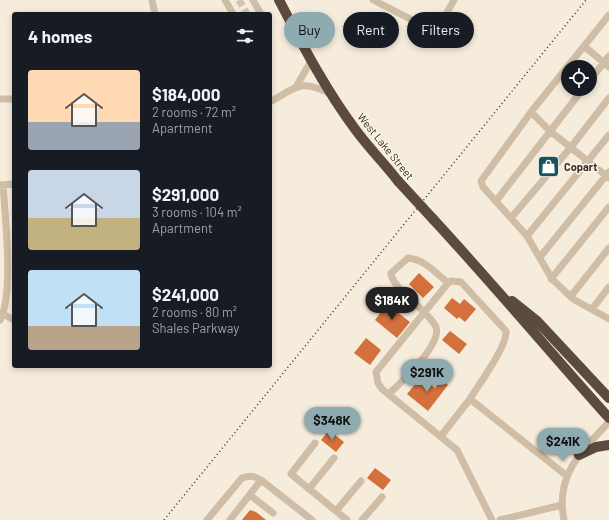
<!DOCTYPE html>
<html lang="en">
<head>
<meta charset="utf-8">
<style>
  :root { --surface:#171b24; --page:#242831; --text:#f1f3f6; --muted:#9ea1a6; --accent:#8fabb2 }
  body { margin:0; font-family:Barlow,sans-serif; background:var(--page); color:var(--text); height:100vh; display:flex; flex-direction:column; font-size:15px; white-space:nowrap }
  * { box-sizing:border-box; margin:0 }
  p { font-size:13px; color:var(--muted) }
  .icon { flex:none; width:22px; height:22px; fill:none; stroke:currentColor; stroke-width:2; stroke-linecap:round; stroke-linejoin:round }
  .map { position:relative; flex:1; overflow:hidden }
  .side { position:absolute; left:12px; top:12px; width:260px; height:356px; display:flex; flex-direction:column; background:var(--surface); border-radius:4px; box-shadow:0 2px 6px #0003 }
  .side>* { flex:none }
  .hud { position:absolute; left:284px; top:12px; width:265px; height:36px; display:flex; gap:8px }
  .tools { position:absolute; left:561px; top:60px; display:grid; gap:8px }
  .tools a { display:grid; place-items:center; width:36px; height:36px; border-radius:50%; background:var(--surface); box-shadow:0 2px 6px #0003; font-size:20px }
  .price { position:absolute; translate:-50% -34px; padding:0 9px; border-radius:14px; background:var(--accent); color:#111; font-size:13px; line-height:26px; filter:drop-shadow(0 1px 2px #0008) }
  .price::after { content:''; position:absolute; left:50%; top:24px; width:12px; height:9px; margin-left:-6px; background:inherit; clip-path:polygon(0 0,100% 0,50% 100%) }
  .price.current { background:#222; color:#fff }
  ul { padding:0; list-style:none }
  li { display:flex; align-items:center; gap:12px; height:100px; padding:0 16px }
  li span { display:grid; place-items:center; flex:none; width:112px; height:80px; border-radius:4px; color:#555 }
  li>.icon { margin-inline-start:auto }
  span .icon { width:48px; height:48px; fill:#fffc; stroke-width:1 }
  li b { font-size:17px }
  h2 { display:flex; justify-content:space-between; align-items:center; height:48px; padding:0 16px; font-size:17px }
  .tag { padding:0 14px; border-radius:18px; background:var(--surface); box-shadow:0 2px 6px #0003; font-size:14px; line-height:36px }
  .tag.current { background:var(--accent); color:#111 }
  .map>svg:first-child { display:block }
</style>
</head>
<body>
<div class="map">
<svg width="609" height="520" viewBox="0 0 609 520">
  <rect width="100%" height="100%" fill="#f5ecdc"/>
  <path fill="#d3703b" d="M419 273 434 287 423 298 409 284Z
    M452 298 460 304 464 299 476 309 465 322 459 317 457 319 444 308Z
    M387 304 410 322 397 338 375 320Z
    M450 331 467 344 459 354 442 340Z
    M366 338 381 350 370 365 354 353Z
    M421 377 435 388 442 379 448 385 428 411 407 394Z
    M329 430 344 442 336 452 321 440Z
    M375 468 391 480 383 490 367 478Z
    M250 510 256 512 266 520H242Z"/>
  <g fill="none" stroke-linecap="round" stroke-linejoin="round">
    <path stroke="#d0c6b8" stroke-width="7" stroke-dasharray="7 3.5" stroke-linecap="butt" d="M239 0 247 14"/>
    <path stroke="#cfbda6" stroke-width="7" d="M152 0 155 14
      M225 0 233 14
      M253 0 261 14
      M373 0 436 32 454 0
      M609 15 531 112 481 181 483 187 527 236 552 279 573 299 609 319
      M584 46 609 67
      M590 80 609 56
      M296 87 311 61
      M0 99H14
      M270 102C298 86 301 79 331 94
      M531 112 550 131 609 178
      M0 185 14 184
      M496 201 583 89
      M511 218 571 147 609 98
      M527 236 609 135
      M540 257 609 172
      M551 279 609 207
      M571 296 609 248
      M592 309 609 287
      M3 314 14 320
      M0 320C14 295 5 216 3 185
      M389 394C401 382 442 345 436 327 431 316 413 302 404 293 399 288 391 280 391 273L408 258C424 259 437 274 448 283
      M441 436 470 399
      M315 443 291 474 347 520
      M309 489 334 458
      M250 495 273 513
      M336 511 361 481
      M207 520 242 478C250 475 254 476 261 480L312 520
      M230 520 261 480
      M362 520 382 497
      M492 520 457 450 382 389 378 383 376 372 448 283 451 281 461 282 506 331C507 347 479 384 470 399L567 476
      M500 520 562 505
      M564 520C555 475 581 452 609 422"/>
    <path stroke="#5c4a3e" stroke-width="10" d="M279 0C302 44 325 89 355 129 368 147 384 163 398 181
      M433 219C493 284 550 352 609 418
      M512 301 537 321 609 398
      M579 455 596 447 609 445"/>
    <path stroke="#3a2f28" stroke-width="1.5" stroke-dasharray="1 3" stroke-linecap="butt" d="M164 520 586 0"/>
    <path stroke="#5c4a3e" stroke-width="10" d="M398 181 433 219"/>
  </g>
  <defs>
    <symbol id="shop-square" viewBox="-11 -11 22 22"><rect x="-9" y="-9" width="18" height="18" rx="4" fill="#185460" stroke="#fcf5e9"/><path d="M-5-2.5h2.3a2.7 3.5 0 0 1 5.4 0H5L5.5 6h-11ZM-1.5-2.5h3a1.5 2.3 0 0 0-3 0Z" fill="#fff"/></symbol>
  </defs>
  <g fill-rule="evenodd">
    <use href="#shop-square" x="536" y="154" width="25" height="25"/>
  </g>
  <g text-anchor="middle" dominant-baseline="central" stroke-width="3" stroke-linejoin="round" paint-order="stroke">
    <g font-size="11" fill="#3a2f28" stroke="#fcf5e9">
      <text transform="translate(386 146) rotate(51)">West Lake Street</text>
    </g>
    <g font-size="11" font-weight="bold" fill="#3a2f28" stroke="#fcf5e9" text-anchor="start">
      <text x="564" y="166">Copart</text>
    </g>
  </g>
</svg>
<div class="tools">
<a><svg class="icon" aria-label="locate" viewBox="0 0 24 24"><circle cx="12" cy="12" r="6"/><path d="M12 2v4M12 18v4M2 12h4M18 12h4"/></svg></a>
</div>
<b class="price current" style="left:392px;top:321px">$184K</b>
<b class="price" style="left:427px;top:393px">$291K</b>
<b class="price" style="left:332px;top:441px">$348K</b>
<b class="price" style="left:563px;top:462px">$241K</b>
<div class="hud">
<a class="tag current">Buy</a>
<a class="tag">Rent</a>
<a class="tag">Filters</a>
</div>
<section class="side">
<h2>4 homes<svg class="icon" aria-label="filters" viewBox="0 0 24 24"><path d="M4 7h16M4 17h16"/><circle cx="9" cy="7" r="2"/><circle cx="15" cy="17" r="2"/></svg></h2>
<ul>
<li><span style="background:linear-gradient(#ffd9b3 65%,#9aa5b1 0)"><svg class="icon" aria-label="home" viewBox="0 0 24 24"><path d="M3 11l9-7 9 7M6 9v11h12V9"/></svg></span><div><b>$184,000</b><p>2 rooms · 72 m²</p><p>Apartment</p></div></li>
<li><span style="background:linear-gradient(#c9d6e8 60%,#c2b280 0)"><svg class="icon" aria-label="home" viewBox="0 0 24 24"><path d="M3 11l9-7 9 7M6 9v11h12V9"/></svg></span><div><b>$291,000</b><p>3 rooms · 104 m²</p><p>Apartment</p></div></li>
<li><span style="background:linear-gradient(#bfe0f5 70%,#b9a48a 0)"><svg class="icon" aria-label="home" viewBox="0 0 24 24"><path d="M3 11l9-7 9 7M6 9v11h12V9"/></svg></span><div><b>$241,000</b><p>2 rooms · 80 m²</p><p>Shales Parkway</p></div></li>
</ul>
</section>
</div>
</body>
</html>
